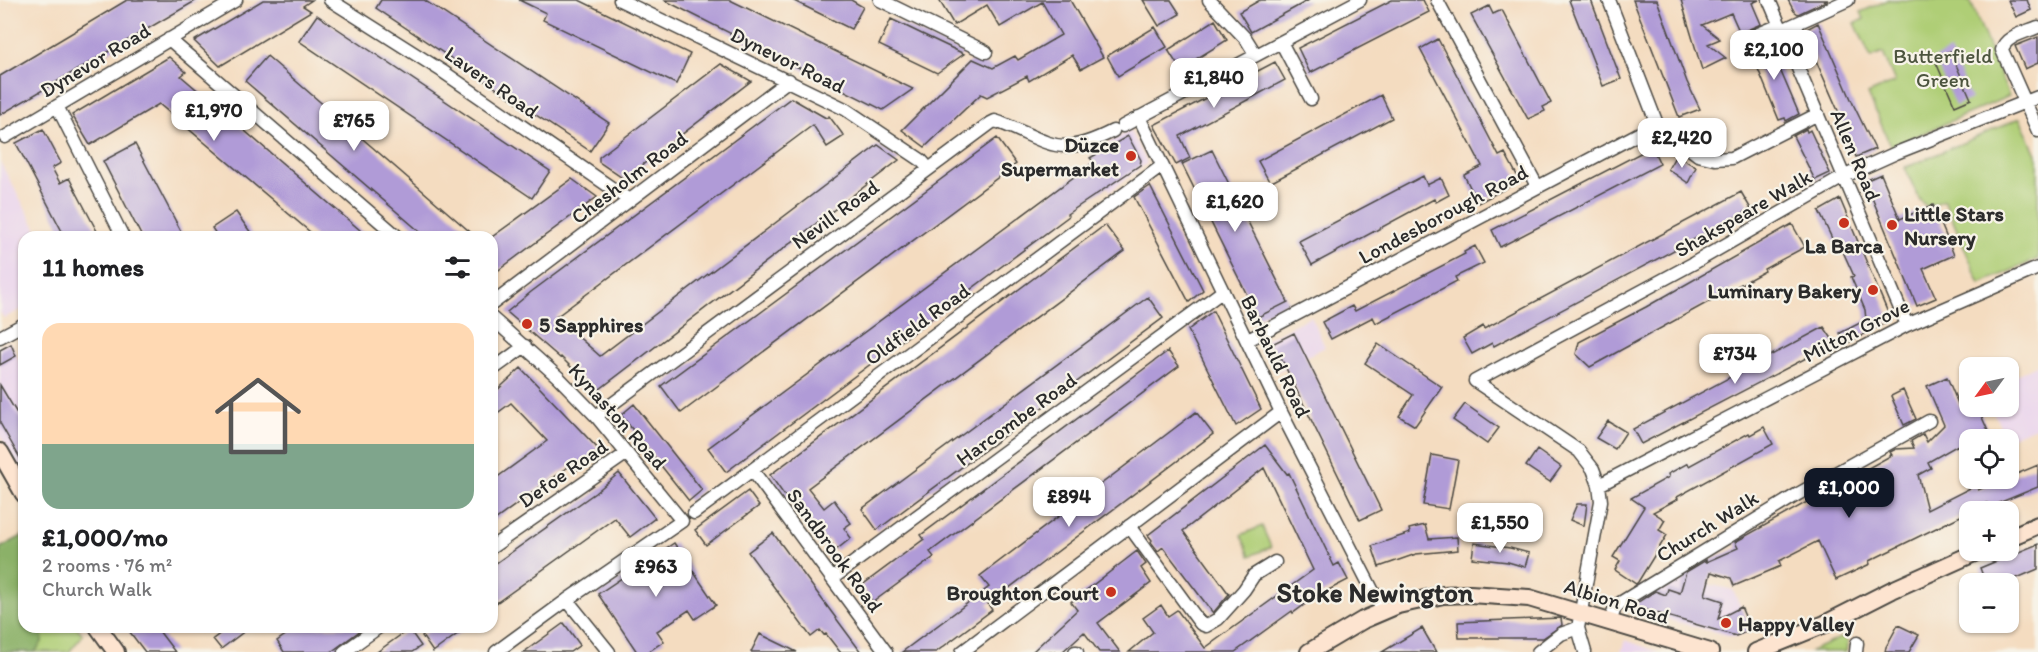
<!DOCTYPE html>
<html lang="en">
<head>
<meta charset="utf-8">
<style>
  :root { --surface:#fff; --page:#f6f6f6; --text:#202124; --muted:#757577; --accent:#111827 }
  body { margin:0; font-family:Itim,sans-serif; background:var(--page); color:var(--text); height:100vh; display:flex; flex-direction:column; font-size:22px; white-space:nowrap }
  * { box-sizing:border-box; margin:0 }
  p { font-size:20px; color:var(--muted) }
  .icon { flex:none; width:33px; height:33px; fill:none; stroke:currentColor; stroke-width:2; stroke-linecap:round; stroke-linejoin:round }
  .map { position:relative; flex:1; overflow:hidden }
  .side { position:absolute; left:18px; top:231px; width:480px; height:402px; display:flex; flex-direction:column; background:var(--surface); border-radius:18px; box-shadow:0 2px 4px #0004 }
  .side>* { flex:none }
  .needle { width:39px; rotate:237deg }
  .fabs { position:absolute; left:1959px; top:357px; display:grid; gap:12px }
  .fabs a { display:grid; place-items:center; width:60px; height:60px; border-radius:12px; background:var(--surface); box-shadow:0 2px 4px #0004; font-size:30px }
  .price { position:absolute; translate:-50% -51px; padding:0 14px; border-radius:12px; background:#fff; color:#222; font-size:20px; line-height:39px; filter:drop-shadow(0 2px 3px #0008) }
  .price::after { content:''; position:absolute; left:50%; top:36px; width:18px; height:14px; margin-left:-9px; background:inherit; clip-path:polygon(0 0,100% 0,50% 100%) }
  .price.active { background:var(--accent); color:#fff }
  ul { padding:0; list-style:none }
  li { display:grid; align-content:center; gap:12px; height:318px; padding:0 24px }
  li span { display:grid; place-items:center; height:186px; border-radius:18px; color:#555 }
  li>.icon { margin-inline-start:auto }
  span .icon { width:108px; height:108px; fill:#fffc; stroke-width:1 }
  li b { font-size:26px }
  h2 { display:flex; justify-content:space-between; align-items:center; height:72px; padding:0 24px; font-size:26px }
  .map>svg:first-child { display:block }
</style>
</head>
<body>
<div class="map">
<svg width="2038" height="652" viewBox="0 0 2038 652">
  <rect width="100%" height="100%" fill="#f7f3e8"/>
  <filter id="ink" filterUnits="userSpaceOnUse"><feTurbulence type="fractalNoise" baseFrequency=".0167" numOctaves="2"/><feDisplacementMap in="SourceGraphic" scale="12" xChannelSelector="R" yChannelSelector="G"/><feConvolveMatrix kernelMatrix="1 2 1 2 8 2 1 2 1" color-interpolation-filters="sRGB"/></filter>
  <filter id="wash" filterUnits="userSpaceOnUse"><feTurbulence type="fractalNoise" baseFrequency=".008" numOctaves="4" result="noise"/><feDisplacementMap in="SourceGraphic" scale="24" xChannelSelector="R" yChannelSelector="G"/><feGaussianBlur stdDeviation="1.35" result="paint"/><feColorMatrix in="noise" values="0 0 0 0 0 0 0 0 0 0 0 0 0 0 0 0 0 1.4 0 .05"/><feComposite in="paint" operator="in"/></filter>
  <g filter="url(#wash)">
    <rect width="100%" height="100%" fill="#f4dcc0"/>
    <path fill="#e9d2ed" d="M1130 130 1147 163 1110 191 1094 152Z
      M0 162 41 237H24V308L4 318 0 312Z
      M1311 316 1325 347 1276 372 1261 342Z
      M9 342 24 370V477L0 435V346Z
      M2038 364V426L2006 439 1991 407 2008 406 2009 379Z
      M1677 577 1733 590 1751 630 1731 636 1625 609 1627 604Z
      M1625 640 1659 652H1621Z"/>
    <path fill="#afce76" stroke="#6d7c50" stroke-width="1.5" d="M1888 0H1970L2009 96 1891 147 1868 94 1895 82 1883 53 1871 58 1855 23 1864 19 1861 12Z
      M2020 118 2038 159V259L1980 284 1944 200 1927 207 1919 199 1905 168Z
      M1262 526 1271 547 1250 556 1241 535Z
      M24 535V627H77L83 635 69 652H0V548Z
      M1842 637 1848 641 1846 652H1809Z"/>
    <path fill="#8bb167" stroke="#5b6e49" stroke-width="1.5" d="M24 535V627H42V642L35 652H0V548Z"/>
    <g id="blocks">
      <path fill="#b09bd7" d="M127 0H197L0 115V76Z
        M263 0H312L303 6 311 11 220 66 194 41Z
        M381 0H424L609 123 590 151 376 8Z
        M519 0H579L690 54 676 84 543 20 546 13Z
        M664 0H730L913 89 883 110Z
        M792 0H851L863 7 851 29Z
        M939 0H1070L1103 57 1081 69 1072 55 1029 81 1027 76 987 97 981 94 925 147 902 130 973 59 993 68 1015 56 1018 60 1061 35 1042 2 1000 27 987 5 954 25Z
        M1143 0H1171L1180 14 1159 26Z
        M1260 0H1309L1251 32 1239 12Z
        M1392 0H1423L1429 12 1310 73 1298 48Z
        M1569 0H1591L1621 79 1603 86Z
        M1633 0H1657L1687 82 1700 109 1679 117Z
        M1681 0H1759L1752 3 1761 24 1740 33 1731 13 1702 25 1720 39 1708 44 1726 58 1702 70Z
        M1788 0H1828L1798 14 1794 11Z
        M2008 0H2027L2031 10 2016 17Z
        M1489 6 1493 14 1502 10 1551 103 1543 107 1545 111 1528 119 1471 15Z
        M317 15 550 171 532 198 299 41Z
        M891 19 922 34 964 54 937 73 879 45Z
        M1215 20 1227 40 1180 69 1168 50Z
        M1818 23 1854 106 1875 149 1856 157 1837 114 1839 113 1803 31Z
        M1155 27 1167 47 1118 76 1107 56Z
        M2038 37V63L2025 69 2015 46Z
        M1438 39 1499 156 1505 153 1520 181 1478 203 1464 175 1482 166 1420 49Z
        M1767 39 1799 114 1786 121 1785 118 1779 120 1749 47Z
        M1950 51 1971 99 1955 106 1934 58Z
        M267 56 476 237H426L245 81Z
        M169 57 186 72 181 76 368 237H316L159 104 90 145 72 115Z
        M1275 62 1285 80 1180 136 1190 158 1176 165 1154 125Z
        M721 64 751 81 624 179 599 162V157Z
        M1381 95 1392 118 1270 183 1258 161Z
        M791 98 826 118 829 116 844 136 827 147 813 125 556 317 600 356 878 145 899 160 596 392 561 357 560 358 507 312 531 292Z
        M43 129 61 163 52 168 60 183 69 178 100 237H65L16 143Z
        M1806 129 1807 132 1810 130 1830 173 1815 180 1793 136Z
        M1128 136 1141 160 1140 165 1067 214 1069 216 726 472 708 448 1094 162 1090 158Z
        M997 138 1016 164 681 413 661 386Z
        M135 144 184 237H142L103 161Z
        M1652 147 1660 164 1500 247 1492 230Z
        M1212 150 1288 302 1258 317 1182 164Z
        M1676 155 1696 167 1688 183 1668 169Z
        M1881 174 1900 219 1933 205 1954 255 1923 269 1936 298 1917 306 1865 181Z
        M1423 176 1427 185 1441 178 1449 195 1436 202 1434 199 1312 265 1299 241Z
        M572 179 597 197 492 275V237Z
        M1150 186 1203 290 1189 302 1134 197Z
        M1741 192 1751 209 1494 346 1492 343 1472 354 1463 338 1483 326 1484 329Z
        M1840 199 1891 320 1846 344 1840 333 1866 320 1865 310 1851 277 1854 276 1840 245 1836 247 1819 211Z
        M236 212 243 222 254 237H218L212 228Z
        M1792 224 1805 247 1764 269 1765 271 1590 367 1576 354 1579 342 1646 307Z
        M1105 225 1125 251 808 488 824 508 834 500 851 523 844 528 851 538 836 550 828 539 825 541 793 499 789 502 770 475Z
        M1475 246 1484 263 1455 277 1457 281 1376 323 1373 317 1331 339 1322 322 1352 306 1355 311 1465 254 1464 252Z
        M1148 297 1163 318 877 530 862 509Z
        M1213 311 1261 409 1236 426 1188 330Z
        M1824 327 1835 343 1641 444 1633 429Z
        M1294 333 1381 510 1360 520 1281 358 1278 360 1272 348 1274 343Z
        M11 344 16 356 0 365V350Z
        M1378 344 1442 387 1415 426 1399 416 1413 395 1365 363Z
        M1168 351 1179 366 930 552 934 557 873 602 861 586 924 539 921 535Z
        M521 368 602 453 576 471 571 465 492 522V481L547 441 511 403 492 417V395Z
        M1947 377 1959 406 1970 401V406H1977L1992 440H1970V469L1958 445 1928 462 1931 468 1918 475 1927 510 1976 485 1978 490 2038 465V487L1989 507 1987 503 1869 561 1870 564 1836 580 1818 541 1779 561 1781 566 1734 586 1731 578 1711 572 1705 595 1723 601 1718 619 1741 607 1751 630 1736 636 1632 606 1655 591 1666 595 1668 589 1680 593 1686 572 1706 560V562L1738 548 1735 542 1892 455 1890 452 1896 449 1914 448 1911 441 1923 434 1927 442 1944 425 1927 386Z
        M0 385 24 425V465L0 423Z
        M1903 390 1916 419 1904 425 1891 396Z
        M634 404 702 490 689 501 621 415Z
        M1465 404 1499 428 1487 444 1453 420Z
        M1196 412 1213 434 988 604 992 610 936 652H902L989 587 980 576Z
        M1608 421 1626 432 1615 449 1596 438Z
        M1764 427 1773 444 1677 497 1678 499 1653 512 1665 520 1659 530 1667 535 1638 582 1636 584 1615 570 1620 561 1613 557 1644 507 1631 498 1669 477 1668 474 1688 463 1689 466 1749 433 1750 435Z
        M1265 445 1287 474 1289 473 1334 566 1339 563 1348 580 1315 597 1293 613 1292 611 1235 652H1129L1153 632 1143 618 1161 605 1168 616 1177 610 1205 648 1313 570 1264 468 1183 531 1229 594 1213 613 1163 547 1158 551 1151 542 1152 540 1148 535Z
        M1537 450 1561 467 1550 482 1526 466Z
        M1432 455 1458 460 1449 509 1423 505Z
        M619 473 655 518 630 537 615 518 492 606V566L595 493Z
        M748 491 759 506 706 545 695 530Z
        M1577 504H1587L1584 526 1570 520Z
        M1425 525 1429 539 1457 537 1458 550 1416 554 1379 567 1372 546 1410 533 1409 529Z
        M773 533 861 652H840L826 634 824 635 820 630 811 637 748 552Z
        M674 543 716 605 695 619 689 610 657 631 664 641 648 652H637L598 594Z
        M1474 543 1510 548 1529 553 1525 567 1508 562 1472 558Z
        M2038 544V569L2003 584H1986L1980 568Z
        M1137 551 1146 564 1141 568 1151 583 1098 623 1120 652H1099L1084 632 1062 652H1032L1077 610 1071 602Z
        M1561 618 1562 625 1543 638H1459L1458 622Z
        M564 623 580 645 570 652H524Z
        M1898 625 1919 635 1909 652H1885L1886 647Z
        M126 627H156L175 652H145Z
        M229 627H250L221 649 213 639Z
        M297 627H365L331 652H284L277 641Z
        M433 627H467L433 652 422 636Z
        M1422 628 1436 652H1382Z
        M409 629 421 646 412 652H377Z
        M760 634 797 652H751Z"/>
    </g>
  </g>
  <g filter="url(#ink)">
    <use href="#blocks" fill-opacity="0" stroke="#494641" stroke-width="1.5"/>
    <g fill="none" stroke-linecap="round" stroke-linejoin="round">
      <defs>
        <path id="street" d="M330 0 442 71 629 200
          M620 0 845 109 921 160 929 169
          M880 0 986 52
          M1209 0 1246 39 1256 55
          M1437 0 1537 186
          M1609 0 1657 124 1698 155 1715 159 1732 158 1818 114
          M1769 0 1907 325
          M2038 27C2026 32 2005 36 2002 50L2038 131
          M1782 30 1848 0
          M169 39 398 237
          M1281 42 1311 99
          M1739 42 1780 25
          M57 106 123 237
          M1139 117 1281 412 1383 611
          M1123 126 1360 0
          M5 137 236 0
          M492 304 789 80
          M492 318 558 377 596 416 682 521 567 600 496 652
          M0 337 24 324
          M1248 340 1657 124
          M492 370 525 346
          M596 416 991 123 995 121 1001 123C1052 143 1058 159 1113 131
          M753 471 886 652
          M1599 485 1907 325 2038 268
          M694 513 1162 166
          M1129 526 1197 619 1201 624 1206 626 1218 619 1244 590 1254 575 1275 562
          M492 547 627 453
          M833 578 1223 291
          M567 600 609 652
          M1610 622 1615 608 1620 603 1798 494 1929 421
          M344 652 379 627
          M962 652 1281 412
          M1075 652H1077
          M1538 652 1561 634 1578 628
          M1585 652 1578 628 1601 501 1599 485 1593 469 1579 451 1475 381 1694 263 1845 176 1896 153 2038 97
          M1856 652 1857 643"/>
        <path id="secondary" d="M0 452 24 494
          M2008 538 2038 525
          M98 627 116 652
          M1309 652 1363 620 1398 605 1443 595 1470 594 1529 598 1710 652
          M1756 652 1825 624 1892 590 1981 550"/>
      </defs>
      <use href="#street" stroke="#494641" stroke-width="15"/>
      <use href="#secondary" stroke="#494641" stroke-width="20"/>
      <use href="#street" stroke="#fff" stroke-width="12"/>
      <use href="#secondary" stroke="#fde4d0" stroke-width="16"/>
    </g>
  </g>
  <g fill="#c8321e" stroke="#f7f3e8" stroke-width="2">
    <circle cx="1131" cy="156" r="6"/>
    <circle cx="1844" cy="223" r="6"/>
    <circle cx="1892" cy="225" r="6"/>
    <circle cx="1873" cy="290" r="6"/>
    <circle cx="527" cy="324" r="6"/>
    <circle cx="1111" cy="592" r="6"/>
    <circle cx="1726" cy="623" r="6"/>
  </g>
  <g text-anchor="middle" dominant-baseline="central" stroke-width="4.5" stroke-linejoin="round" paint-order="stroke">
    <g font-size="21" fill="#4c543e" stroke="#f7f3e8">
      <text x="1943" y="55">Butterfield<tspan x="1943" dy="24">Green</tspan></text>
    </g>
    <g font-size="21" fill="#2b2b2b" stroke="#f7f3e8">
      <text transform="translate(95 60) rotate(-31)">Dynevor Road</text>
      <text transform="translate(788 60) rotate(26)">Dynevor Road</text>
      <text transform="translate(492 82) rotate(35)">Lavers Road</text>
      <text transform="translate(1856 155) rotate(67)">Allen Road</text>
      <text transform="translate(629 177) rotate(-37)">Chesholm Road</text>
      <text transform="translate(1743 213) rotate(-30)">Shakspeare Walk</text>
      <text transform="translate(835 214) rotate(-36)">Nevill Road</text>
      <text transform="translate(1443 214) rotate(-28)">Londesborough Road</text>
      <text transform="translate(917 324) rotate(-36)">Oldfield Road</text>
      <text transform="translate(1856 330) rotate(-27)">Milton Grove</text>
      <text transform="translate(1276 356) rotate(64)">Barbauld Road</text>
      <text transform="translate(618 416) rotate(48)">Kynaston Road</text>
      <text transform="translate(1016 419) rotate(-36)">Harcombe Road</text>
      <text transform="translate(563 473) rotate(-35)">Defoe Road</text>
      <text transform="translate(1707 526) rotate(-32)">Church Walk</text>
      <text transform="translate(835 550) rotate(54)">Sandbrook Road</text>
      <text transform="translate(1617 601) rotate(17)">Albion Road</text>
    </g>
    <g font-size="21" font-weight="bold" fill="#2b2b2b" stroke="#f7f3e8" text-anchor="end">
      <text x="1119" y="144">Düzce<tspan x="1119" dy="24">Supermarket</tspan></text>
      <text x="1904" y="213" text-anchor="start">Little Stars<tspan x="1904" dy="24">Nursery</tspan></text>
      <text x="1844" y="245" text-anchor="middle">La Barca</text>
      <text x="1861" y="290">Luminary Bakery</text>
      <text x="539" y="324" text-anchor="start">5 Sapphires</text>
      <text x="1099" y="592">Broughton Court</text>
      <text x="1738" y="623" text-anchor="start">Happy Valley</text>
    </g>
    <g font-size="27" font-weight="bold" fill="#2b2b2b" stroke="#f7f3e8">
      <text x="1375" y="592">Stoke Newington</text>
    </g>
  </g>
</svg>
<div class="fabs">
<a><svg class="needle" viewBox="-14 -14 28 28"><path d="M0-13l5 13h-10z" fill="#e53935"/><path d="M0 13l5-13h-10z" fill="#757577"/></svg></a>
<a><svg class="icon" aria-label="locate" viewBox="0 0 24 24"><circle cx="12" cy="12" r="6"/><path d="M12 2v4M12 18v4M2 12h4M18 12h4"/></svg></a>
<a>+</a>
<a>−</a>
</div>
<b class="price" style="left:1774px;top:81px">£2,100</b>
<b class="price" style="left:1214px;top:109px">£1,840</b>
<b class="price" style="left:214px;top:142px">£1,970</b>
<b class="price" style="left:354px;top:152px">£765</b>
<b class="price" style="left:1682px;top:169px">£2,420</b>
<b class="price" style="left:1235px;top:233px">£1,620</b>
<b class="price" style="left:1735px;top:385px">£734</b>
<b class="price active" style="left:1849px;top:519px">£1,000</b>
<b class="price" style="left:1069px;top:528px">£894</b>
<b class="price" style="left:1500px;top:554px">£1,550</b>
<b class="price" style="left:656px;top:598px">£963</b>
<section class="side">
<h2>11 homes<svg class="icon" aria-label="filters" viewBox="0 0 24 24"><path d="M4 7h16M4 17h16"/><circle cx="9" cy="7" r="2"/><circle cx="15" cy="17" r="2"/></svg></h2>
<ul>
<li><span style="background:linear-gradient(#ffd9b3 65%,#7fa58c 0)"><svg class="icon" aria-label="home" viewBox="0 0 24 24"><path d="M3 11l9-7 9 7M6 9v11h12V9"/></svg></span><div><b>£1,000/mo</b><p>2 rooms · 76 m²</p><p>Church Walk</p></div></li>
</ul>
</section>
</div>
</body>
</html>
